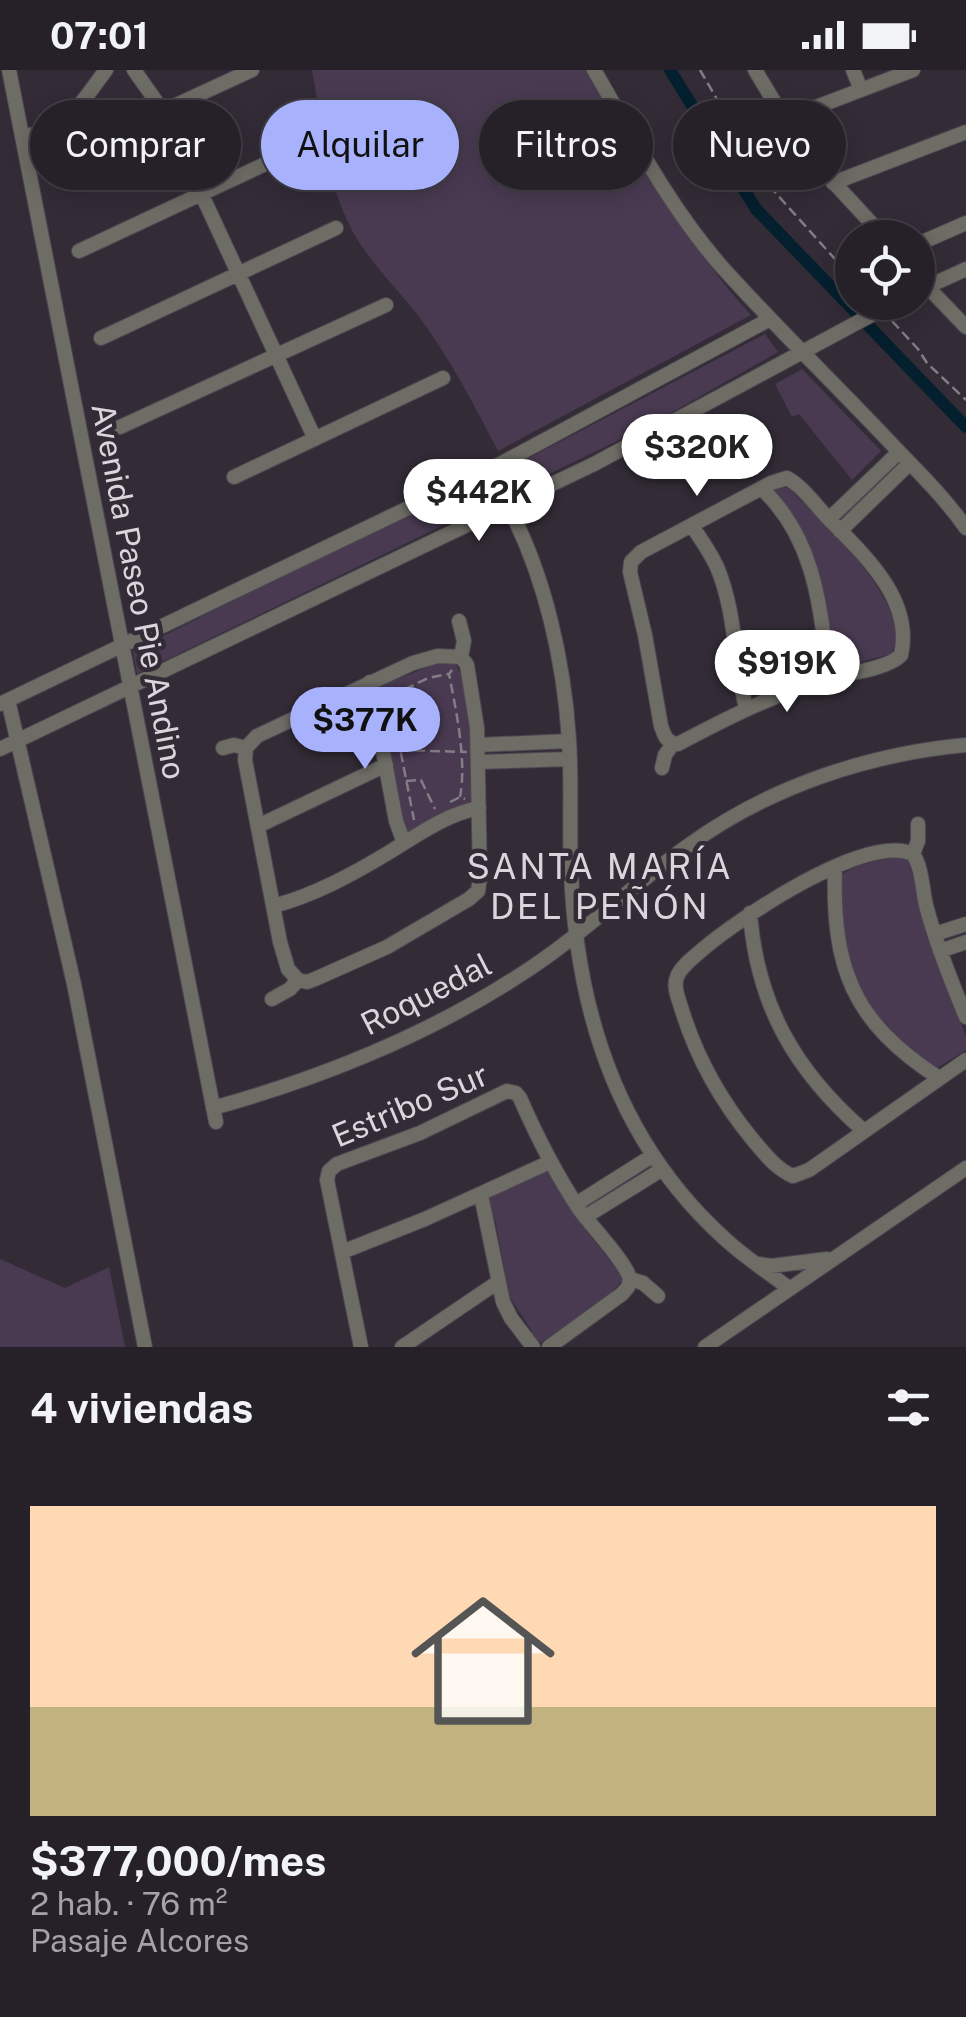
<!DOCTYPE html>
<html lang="es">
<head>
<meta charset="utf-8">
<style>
  :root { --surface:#262129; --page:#322e35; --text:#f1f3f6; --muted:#a4a3a8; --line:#423e46; --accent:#a7b1fc }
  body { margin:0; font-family:"Public Sans",sans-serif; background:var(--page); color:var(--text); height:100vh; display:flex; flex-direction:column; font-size:38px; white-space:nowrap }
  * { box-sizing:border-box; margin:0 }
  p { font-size:32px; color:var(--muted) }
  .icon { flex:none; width:55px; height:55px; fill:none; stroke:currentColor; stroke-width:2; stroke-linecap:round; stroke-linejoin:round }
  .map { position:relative; height:1277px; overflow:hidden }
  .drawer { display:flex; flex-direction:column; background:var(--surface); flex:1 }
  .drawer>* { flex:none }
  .banner { position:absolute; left:30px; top:30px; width:908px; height:90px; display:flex; gap:20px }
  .fabs { position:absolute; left:835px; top:150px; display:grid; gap:20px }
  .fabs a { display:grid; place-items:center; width:100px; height:100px; border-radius:50%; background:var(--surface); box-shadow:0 5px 25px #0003,0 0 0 2px var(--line); font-size:50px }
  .price { position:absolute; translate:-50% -85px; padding:0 22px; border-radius:35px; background:#fff; color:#222; font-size:32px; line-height:65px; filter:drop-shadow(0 2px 5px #0008) }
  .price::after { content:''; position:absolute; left:50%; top:60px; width:30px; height:22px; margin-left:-15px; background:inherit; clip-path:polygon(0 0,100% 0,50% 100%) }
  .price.current { background:var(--accent); color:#111 }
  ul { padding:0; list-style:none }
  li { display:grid; align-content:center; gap:20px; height:530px; padding:0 30px }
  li+li { border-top:2px solid var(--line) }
  li span { display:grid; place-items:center; height:310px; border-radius:0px; color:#555 }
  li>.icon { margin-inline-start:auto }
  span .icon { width:180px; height:180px; fill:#fffc; stroke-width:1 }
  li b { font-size:42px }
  h2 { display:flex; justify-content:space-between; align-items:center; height:120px; padding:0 30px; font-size:42px }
  .chip { padding:0 35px; border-radius:45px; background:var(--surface); box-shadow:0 5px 25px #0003,0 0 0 2px var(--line); font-size:35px; line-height:90px }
  .chip.current { background:var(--accent); color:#111 }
  .status { display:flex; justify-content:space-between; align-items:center; height:70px; padding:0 50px; background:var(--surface); direction:ltr }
  .status svg { height:28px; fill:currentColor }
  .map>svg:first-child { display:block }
</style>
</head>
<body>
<div class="status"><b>07:01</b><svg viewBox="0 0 49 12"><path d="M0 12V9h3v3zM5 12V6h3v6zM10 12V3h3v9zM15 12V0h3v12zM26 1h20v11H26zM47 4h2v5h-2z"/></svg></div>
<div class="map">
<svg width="966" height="1277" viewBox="0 0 966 1277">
  <rect width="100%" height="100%" fill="#332c37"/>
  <path fill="#493a51" d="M312 0H588C639 86 683 171 751 245L498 381C474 335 451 290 420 248 395 215 364 188 347 150 326 104 321 49 312 0Z
    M765 264 778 282 650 355 137 604 133 581 313 491 483 412Z
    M802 299 881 381 852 410 799 344 792 347 775 314Z
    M783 416 790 419C820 451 918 536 891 584L834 599 821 524 774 422V419Z
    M438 593H455C472 618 472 692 473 723L470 732 463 739 408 767 403 762 385 642H380L377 617Z
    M897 788 907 789 910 793 926 864 966 966V980L937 998C888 971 848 917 842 860 840 842 841 823 841 805 856 794 878 790 897 788Z
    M547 1099 582 1155 623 1207C616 1227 560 1260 540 1273L530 1265 532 1261 510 1228 495 1150H490L488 1134 490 1125Z
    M0 1189 65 1218 109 1197 125 1277H0Z"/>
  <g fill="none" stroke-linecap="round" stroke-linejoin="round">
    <path stroke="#041f2e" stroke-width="12" d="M670 0 756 139 966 357"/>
    <defs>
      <path id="minor" d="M9 0 216 1052
        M134 0 163 41 315 369
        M594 0C633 67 671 139 722 197 775 256 831 310 885 367 913 397 943 425 966 458
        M755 0 793 63 813 90 885 168
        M853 0 861 20
        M785 49 913 0
        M22 67C69 59 80 34 106 0
        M66 92 80 87 163 41 252 0
        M833 113 966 62
        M918 174 966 153
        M79 181 306 75
        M918 207 966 257
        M918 221 966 199
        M101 268 336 158
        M120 357 386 235
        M234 407 443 308
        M787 408C802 416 814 433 826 446 861 482 914 528 901 585 888 599 848 603 828 608 775 624 727 648 678 674 667 674 664 665 661 656L645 565 630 502 631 492 641 482 771 413Z
        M761 418C816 469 820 538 829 608
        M508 436C545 506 564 591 569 670 572 713 569 756 571 800 576 940 617 1071 724 1168 744 1187 768 1202 790 1219
        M829 449 899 382
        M692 456C701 469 710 482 717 497 736 542 734 592 746 638
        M840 461 910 393
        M370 612 396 751 404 773
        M8 630 74 914 145 1277
        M0 634 502 393 770 249
        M478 675 569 671
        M223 678 234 675 246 678
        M246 678 245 690 280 872 288 899 298 910
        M246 678 257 666 413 593 438 586 461 587
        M0 679 594 394 847 258
        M479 692 570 689
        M662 698 665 685 673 674
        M918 754V771L913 784C923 799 922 822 927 839 937 876 951 911 966 947
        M258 756 386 695
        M913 784C866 762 740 848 703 879 694 887 681 896 677 907 673 916 678 928 681 937 696 987 720 1030 753 1070 765 1084 776 1099 793 1106L809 1100 966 990
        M835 798C832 897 852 952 939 1008
        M273 836C313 826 353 804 388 783 416 766 446 744 479 738
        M750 843C757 935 795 1001 864 1061
        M935 864 966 854
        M940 881 966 872
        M298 910 307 912 315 909 387 877 469 829 478 821 480 807 477 658 467 595 461 587 464 571 459 551
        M272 929 290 919 298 910
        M213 1038C321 1008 426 966 520 905 580 867 631 816 689 775 769 717 868 684 966 675
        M481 1125 503 1232 511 1248 533 1277
        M576 1134 652 1086
        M585 1147 661 1100
        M342 1182 425 1149 550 1092
        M759 1194 771 1196 827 1189
        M361 1277 327 1110 329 1101 337 1094 420 1063 507 1021 516 1023 520 1028C537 1067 556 1104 579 1139 592 1157 626 1192 630 1209L643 1213 658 1226
        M402 1277 498 1212
        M549 1277 622 1224 628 1217 630 1209
        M705 1277 966 1098"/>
    </defs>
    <use href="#minor" stroke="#4e4752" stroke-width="16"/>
    <path stroke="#837d86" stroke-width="2.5" stroke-dasharray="10 5" stroke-linecap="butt" d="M700 0 764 110 852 208
      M892 251 918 279 927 293 966 330
      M452 600 449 604C456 640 467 691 460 727
      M387 625 390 627 414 750
      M391 626 428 608 448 604
      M393 646 402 639 425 648 435 629
      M400 680 467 682
      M406 711 421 710 435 739
      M450 732 460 727 465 729"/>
    <use href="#minor" stroke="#6d6c65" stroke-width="14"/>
    <defs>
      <path id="minor-bridge" d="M847 258 896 232"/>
    </defs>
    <use href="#minor-bridge" stroke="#4e4752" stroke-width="16" stroke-linecap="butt"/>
    <use href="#minor-bridge" stroke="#6d6c65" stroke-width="14"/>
  </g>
  <g text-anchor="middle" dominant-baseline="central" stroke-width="9" stroke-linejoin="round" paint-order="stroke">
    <g font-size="32" fill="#dbd6de" stroke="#332c37">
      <text transform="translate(139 521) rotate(79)">Avenida Paseo Pie Andino</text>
      <text transform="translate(426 924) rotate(-27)">Roquedal</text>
      <text transform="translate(410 1035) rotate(-23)">Estribo Sur</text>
    </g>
    <g font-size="35" letter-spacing="2.5" fill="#dbd6de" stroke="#332c37">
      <text x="600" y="796">SANTA MARÍA<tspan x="600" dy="40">DEL PEÑÓN</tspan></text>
    </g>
  </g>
</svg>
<div class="fabs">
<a><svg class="icon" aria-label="locate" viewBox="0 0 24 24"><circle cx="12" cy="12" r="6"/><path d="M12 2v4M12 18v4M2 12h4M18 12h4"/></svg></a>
</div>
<b class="price" style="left:697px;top:429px">$320K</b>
<b class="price" style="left:479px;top:474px">$442K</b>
<b class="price" style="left:787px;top:645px">$919K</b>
<b class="price current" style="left:365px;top:702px">$377K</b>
<div class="banner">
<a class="chip">Comprar</a>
<a class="chip current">Alquilar</a>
<a class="chip">Filtros</a>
<a class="chip">Nuevo</a>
</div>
</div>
<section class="drawer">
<h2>4 viviendas<svg class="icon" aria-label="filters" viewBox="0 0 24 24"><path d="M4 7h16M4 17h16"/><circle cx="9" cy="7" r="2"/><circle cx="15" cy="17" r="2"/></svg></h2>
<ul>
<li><span style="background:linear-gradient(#ffd9b3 65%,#c2b280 0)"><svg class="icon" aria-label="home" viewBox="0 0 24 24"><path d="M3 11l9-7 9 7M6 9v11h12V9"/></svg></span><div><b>$377,000/mes</b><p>2 hab. · 76 m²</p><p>Pasaje Alcores</p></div></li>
</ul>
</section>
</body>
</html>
